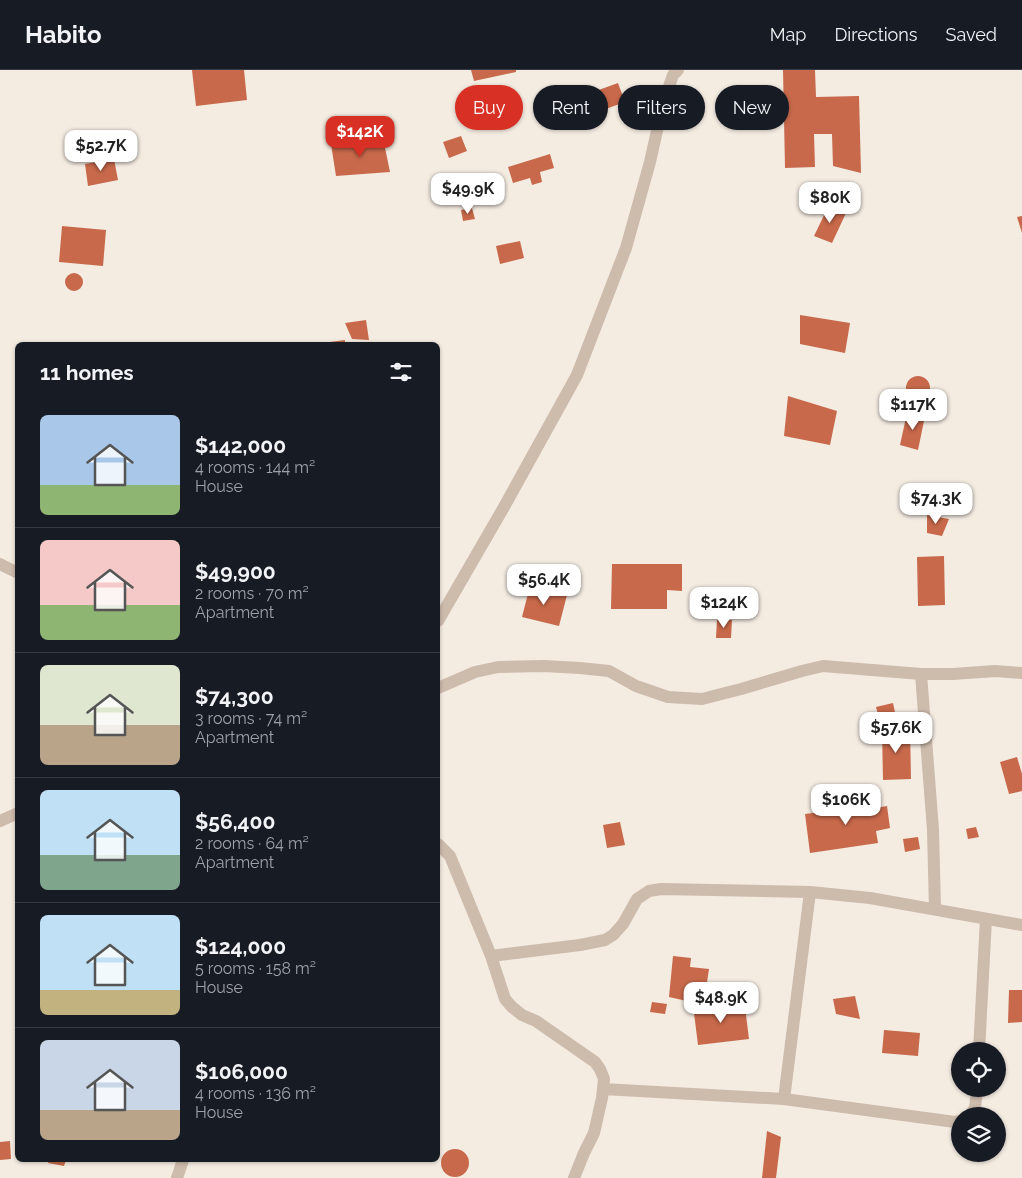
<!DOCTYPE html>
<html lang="en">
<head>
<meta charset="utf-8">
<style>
  :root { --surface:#171b24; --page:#20242c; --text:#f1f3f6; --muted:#9ea1a6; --line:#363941; --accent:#d93025 }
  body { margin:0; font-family:Raleway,sans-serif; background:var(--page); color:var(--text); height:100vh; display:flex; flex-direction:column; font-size:19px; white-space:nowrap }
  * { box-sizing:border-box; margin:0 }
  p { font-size:16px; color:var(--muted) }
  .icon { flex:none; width:28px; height:28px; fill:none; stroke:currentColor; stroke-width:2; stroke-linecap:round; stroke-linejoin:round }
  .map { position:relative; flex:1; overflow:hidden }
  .sheet { position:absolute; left:15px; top:272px; width:425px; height:820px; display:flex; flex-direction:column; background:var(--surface); border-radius:8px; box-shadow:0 1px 4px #0004 }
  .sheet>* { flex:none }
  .guide { position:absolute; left:455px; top:15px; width:475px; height:45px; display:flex; gap:10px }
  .tools { position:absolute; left:951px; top:972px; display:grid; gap:10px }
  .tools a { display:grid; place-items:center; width:55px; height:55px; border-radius:50%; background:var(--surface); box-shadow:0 1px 4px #0004; font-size:25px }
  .price { position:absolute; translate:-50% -42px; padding:0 11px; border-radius:10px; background:#fff; color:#222; font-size:16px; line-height:32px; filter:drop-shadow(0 1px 2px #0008) }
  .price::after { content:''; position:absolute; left:50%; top:30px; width:15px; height:11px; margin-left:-8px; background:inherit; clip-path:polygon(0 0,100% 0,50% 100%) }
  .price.on { background:var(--accent); color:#fff }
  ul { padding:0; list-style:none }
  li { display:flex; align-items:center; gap:15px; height:125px; padding:0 25px }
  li+li { border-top:1px solid var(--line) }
  li span { display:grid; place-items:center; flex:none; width:140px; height:100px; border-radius:8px; color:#555 }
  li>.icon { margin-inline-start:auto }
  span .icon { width:60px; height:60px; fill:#fffc; stroke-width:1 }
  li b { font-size:21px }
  h2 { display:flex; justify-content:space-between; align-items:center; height:60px; padding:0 25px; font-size:21px }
  .tag { padding:0 18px; border-radius:22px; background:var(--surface); box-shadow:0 1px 4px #0004; font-size:18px; line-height:45px }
  .tag.on { background:var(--accent); color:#fff }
  header { display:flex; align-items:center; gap:30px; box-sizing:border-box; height:70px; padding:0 25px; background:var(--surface); border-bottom:1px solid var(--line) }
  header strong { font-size:24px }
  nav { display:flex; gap:28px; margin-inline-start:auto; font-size:18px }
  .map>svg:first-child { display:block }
</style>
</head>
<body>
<header>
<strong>Habito</strong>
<nav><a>Map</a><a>Directions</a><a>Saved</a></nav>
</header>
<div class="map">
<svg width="1022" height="1108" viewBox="0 0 1022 1108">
  <rect width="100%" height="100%" fill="#f4ebe1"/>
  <path fill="#c8694b" d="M192 0H244L247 30 196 36Z
    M471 0H516V2L474 11Z
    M783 0H815L816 27 859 26 861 103 833 96 832 64H814L815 97 785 98Z
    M618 13 625 32 603 40 596 21Z
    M461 66 467 81 449 88 443 72Z
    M383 68 390 102 336 106 331 74Z
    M550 84 554 98 540 102 542 112 532 115 530 108 513 113 508 97Z
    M114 89 118 110 88 116 85 94Z
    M829 135 846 143 832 173 814 166Z
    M472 138 475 149 463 151 461 140Z
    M1022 146V163L1017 147Z
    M62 156 106 160 103 196 59 192Z
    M520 171 524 188 500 194 496 176Z
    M65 212a9 9 0 1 1 18 0a9 9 0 1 1-18 0Z
    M800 245 850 253 845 283 800 274Z
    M366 250 369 270 352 269 345 253Z
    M345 270V275H322V273Z
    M906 318a12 12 0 1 1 24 0a12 12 0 1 1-24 0Z
    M788 326 837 341 830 375 784 366Z
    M907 343 925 346 918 380 900 375Z
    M927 445 949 449 942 466 927 463Z
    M944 486 945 535 918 536 917 487Z
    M612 494H682V521L667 520V539H611Z
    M530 516 567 525 559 556 522 547Z
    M717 550H732L731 568H716Z
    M893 633 896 647 880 652 876 637Z
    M910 658 911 709 883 710 882 659Z
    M1017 687 1022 704V721L1009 724 1000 692Z
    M867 727 869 739 887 736 890 758 876 761 878 773 810 783 805 744 836 740 835 732Z
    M620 752 625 775 607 778 603 755Z
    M976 757 979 767 968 769 966 759Z
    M918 767 920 779 905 782 903 769Z
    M673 886 691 888 690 897 709 899 705 926 691 924V932L669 927Z
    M1009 920H1022V952L1008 953Z
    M855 926 860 949 836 944 833 929Z
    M652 932 667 934 665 944 650 942Z
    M727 932 730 938 745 937 749 969 698 975 694 943 710 941 709 933Z
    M884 960 920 963 918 986 882 983Z
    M767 1061 781 1067 776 1108H762Z
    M10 1071 11 1089 0 1090V1072Z
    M441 1093a14 14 0 1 1 28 0a14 14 0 1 1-28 0Z
    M49 1090H66L64 1096 48 1093Z"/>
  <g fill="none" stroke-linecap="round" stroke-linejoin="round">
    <path stroke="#cdbbac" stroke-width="12" d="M0 494 18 503
      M438 551 504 437 577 305 626 178 650 92 663 34 673 5 678 0
      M921 604 933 760 935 839
      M438 618 475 602 498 597 544 596 580 598 609 601 636 616 668 627 702 629 741 619 802 601 823 596 921 604H953L995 601 1022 603
      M0 751 18 743
      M438 774 450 786 491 886 505 929 512 937 522 945 536 951 595 992 600 999 604 1009 602 1028 594 1063 584 1083 574 1108
      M491 886 580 875 605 870 613 865 623 854 637 829 649 821 661 819 810 822 870 828 1022 855
      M979 981 986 849
      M603 1019 784 1029 955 1052 960 1051
      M784 1029 810 822
      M969 1046 975 1038 977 1019
      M177 1108 183 1090"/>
  </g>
</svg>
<div class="tools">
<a><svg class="icon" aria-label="locate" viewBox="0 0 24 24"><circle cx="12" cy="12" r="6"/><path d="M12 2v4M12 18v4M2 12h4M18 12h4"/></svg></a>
<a><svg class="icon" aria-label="layers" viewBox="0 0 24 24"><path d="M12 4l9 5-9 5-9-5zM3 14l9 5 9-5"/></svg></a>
</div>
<b class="price on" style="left:360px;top:88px">$142K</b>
<b class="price" style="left:101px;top:102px">$52.7K</b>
<b class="price" style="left:468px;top:145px">$49.9K</b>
<b class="price" style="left:830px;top:154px">$80K</b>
<b class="price" style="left:913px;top:361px">$117K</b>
<b class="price" style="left:936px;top:455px">$74.3K</b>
<b class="price" style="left:544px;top:536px">$56.4K</b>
<b class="price" style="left:724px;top:559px">$124K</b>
<b class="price" style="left:896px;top:684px">$57.6K</b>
<b class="price" style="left:846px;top:756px">$106K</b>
<b class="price" style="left:721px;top:954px">$48.9K</b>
<div class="guide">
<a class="tag on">Buy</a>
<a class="tag">Rent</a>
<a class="tag">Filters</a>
<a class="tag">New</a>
</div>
<section class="sheet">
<h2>11 homes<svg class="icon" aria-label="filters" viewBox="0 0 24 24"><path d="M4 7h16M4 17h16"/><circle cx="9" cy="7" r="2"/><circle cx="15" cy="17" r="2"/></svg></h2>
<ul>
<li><span style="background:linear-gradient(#a9c7e8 70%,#8fb573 0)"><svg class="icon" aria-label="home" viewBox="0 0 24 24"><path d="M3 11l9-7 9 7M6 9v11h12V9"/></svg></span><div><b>$142,000</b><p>4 rooms · 144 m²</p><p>House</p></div></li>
<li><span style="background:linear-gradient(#f6c9c9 65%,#8fb573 0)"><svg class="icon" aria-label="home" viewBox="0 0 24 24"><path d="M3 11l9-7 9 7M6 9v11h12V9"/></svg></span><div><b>$49,900</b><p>2 rooms · 70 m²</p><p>Apartment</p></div></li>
<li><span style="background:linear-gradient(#dfe7d0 60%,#b9a48a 0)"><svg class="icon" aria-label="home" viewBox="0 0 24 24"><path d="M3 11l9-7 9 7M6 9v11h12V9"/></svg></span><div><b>$74,300</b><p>3 rooms · 74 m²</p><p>Apartment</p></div></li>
<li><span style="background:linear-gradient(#bfe0f5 65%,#7fa58c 0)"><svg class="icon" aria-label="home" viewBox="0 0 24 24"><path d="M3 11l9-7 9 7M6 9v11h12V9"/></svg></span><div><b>$56,400</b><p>2 rooms · 64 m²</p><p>Apartment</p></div></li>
<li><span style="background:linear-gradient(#bfe0f5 75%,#c2b280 0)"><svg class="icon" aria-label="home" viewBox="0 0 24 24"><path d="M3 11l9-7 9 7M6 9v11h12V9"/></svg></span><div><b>$124,000</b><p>5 rooms · 158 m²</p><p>House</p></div></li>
<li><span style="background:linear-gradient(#c9d6e8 70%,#b9a48a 0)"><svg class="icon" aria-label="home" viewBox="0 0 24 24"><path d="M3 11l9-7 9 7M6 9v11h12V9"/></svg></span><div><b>$106,000</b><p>4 rooms · 136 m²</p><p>House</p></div></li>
</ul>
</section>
</div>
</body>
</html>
